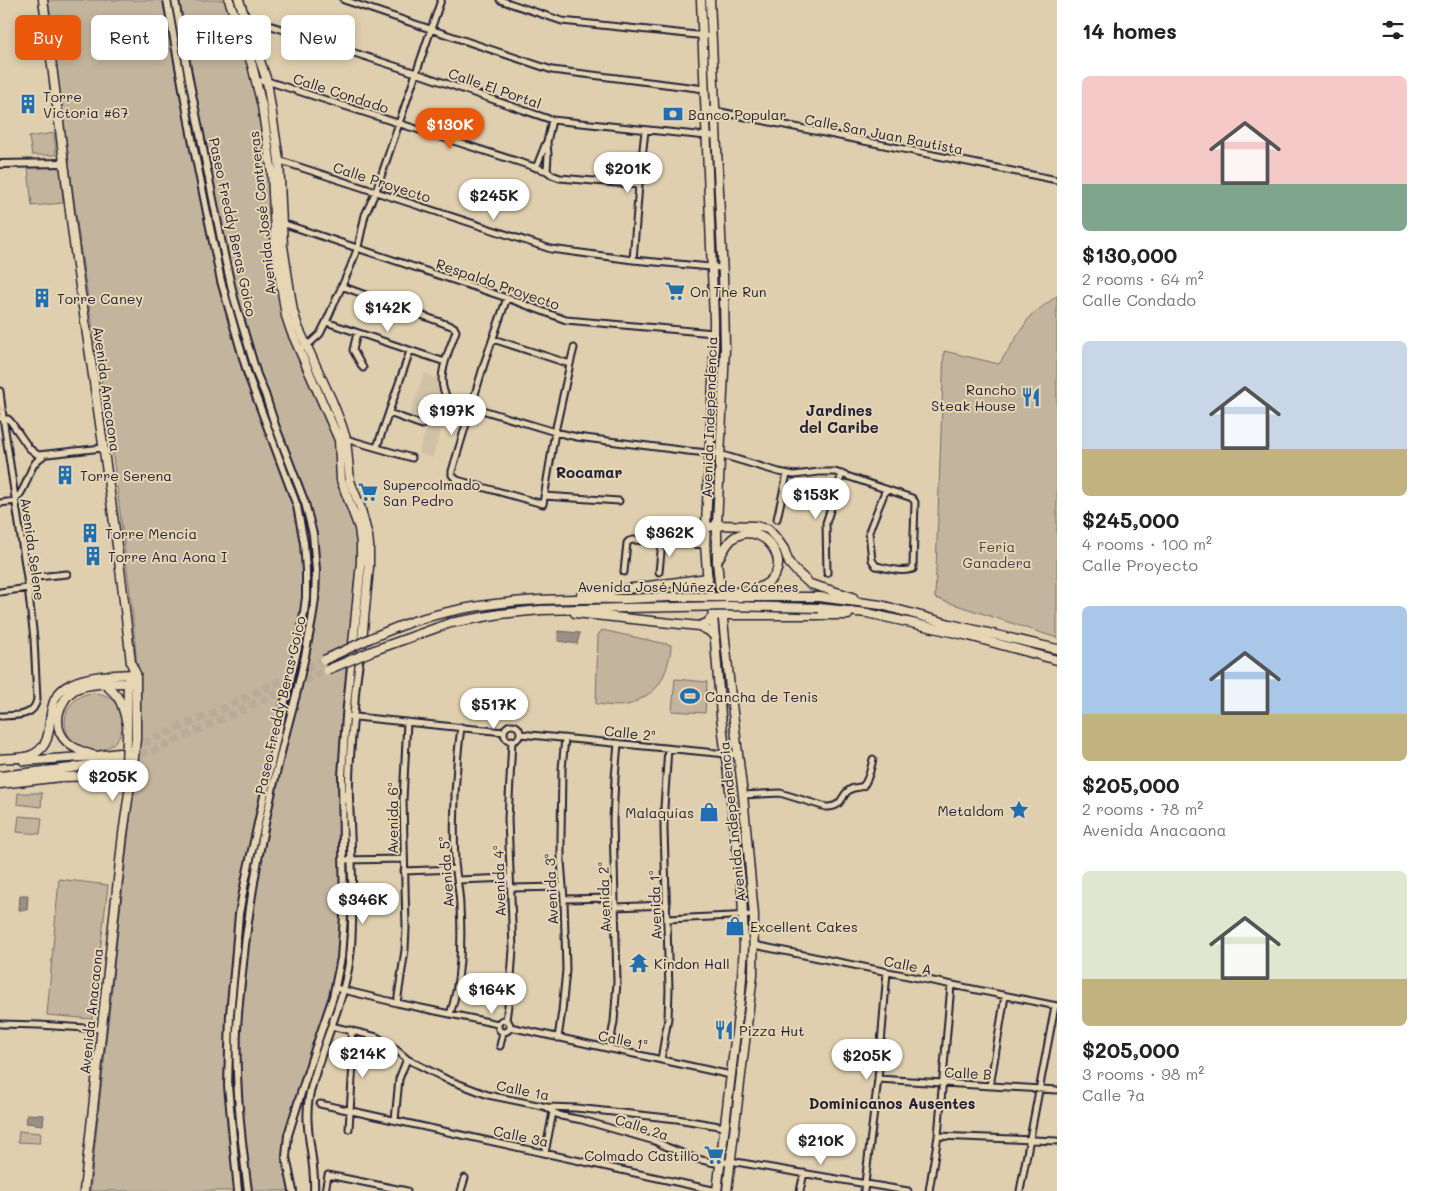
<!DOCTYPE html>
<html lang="en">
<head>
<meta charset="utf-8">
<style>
  :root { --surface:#fff; --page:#f2f2f2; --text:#222; --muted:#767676; --accent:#ea580c }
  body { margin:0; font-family:Mali,sans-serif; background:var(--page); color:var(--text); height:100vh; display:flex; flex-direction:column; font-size:19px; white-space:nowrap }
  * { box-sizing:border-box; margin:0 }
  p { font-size:16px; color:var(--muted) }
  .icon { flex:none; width:28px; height:28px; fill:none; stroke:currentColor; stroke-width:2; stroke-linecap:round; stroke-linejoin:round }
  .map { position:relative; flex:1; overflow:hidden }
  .sheet { display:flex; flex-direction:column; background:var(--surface); width:375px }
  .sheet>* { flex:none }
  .top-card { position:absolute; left:15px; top:15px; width:475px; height:45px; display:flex; gap:10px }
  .price { position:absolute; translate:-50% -42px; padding:0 11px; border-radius:18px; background:#fff; color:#222; font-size:16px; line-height:32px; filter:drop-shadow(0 1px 2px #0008) }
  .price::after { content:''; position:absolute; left:50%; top:30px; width:15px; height:11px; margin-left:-8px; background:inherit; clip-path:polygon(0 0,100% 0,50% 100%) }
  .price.active { background:var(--accent); color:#fff }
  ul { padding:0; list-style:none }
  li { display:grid; align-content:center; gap:10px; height:265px; padding:0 25px }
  li span { display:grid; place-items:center; height:155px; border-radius:8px; color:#555 }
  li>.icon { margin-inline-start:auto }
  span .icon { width:90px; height:90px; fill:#fffc; stroke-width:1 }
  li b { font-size:21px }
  h2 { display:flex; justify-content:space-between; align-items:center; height:60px; padding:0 25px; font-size:21px }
  .pill { padding:0 18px; border-radius:8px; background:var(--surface); box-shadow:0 2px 8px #0003; font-size:18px; line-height:45px }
  .pill.active { background:var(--accent); color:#fff }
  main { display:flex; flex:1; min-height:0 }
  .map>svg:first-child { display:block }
</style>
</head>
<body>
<main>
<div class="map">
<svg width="1057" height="1191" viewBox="0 0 1057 1191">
  <rect width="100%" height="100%" fill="#dfcfae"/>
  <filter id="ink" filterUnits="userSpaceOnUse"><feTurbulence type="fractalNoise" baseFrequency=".02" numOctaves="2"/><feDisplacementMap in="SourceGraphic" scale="10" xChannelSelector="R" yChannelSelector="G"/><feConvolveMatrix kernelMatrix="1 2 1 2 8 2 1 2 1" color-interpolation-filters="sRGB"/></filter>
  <g filter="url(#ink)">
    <path fill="#d0c1a5" d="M425 373 437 378 439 388 442 396 450 406 432 458 418 453 428 425 408 418Z"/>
    <path fill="#c3b59d" stroke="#726c6c" d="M47 0H226L241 40 256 88 269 174 273 254 283 317 334 435 357 537V562L340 756 339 780 342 907 341 948 331 996 287 1135 291 1191H90L139 737 138 678 132 609 112 448 83 266Z
      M54 133 56 155H32L29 137Z
      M60 167 63 203 32 206 28 168Z
      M1057 296V638L935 598 944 351 999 364 1031 315Z
      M602 630 671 645C671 657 664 681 655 689 650 694 634 703 628 705 618 707 606 705 596 704L598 635Z
      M675 679 707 682 705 713 672 711Z
      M65 722a29 29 0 1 1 58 0a29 29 0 1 1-58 0Z
      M18 793H42L41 807 17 804Z
      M19 816 42 818 40 834 17 832Z
      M59 879 108 885 92 1019 47 1015Z
      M19 1131 41 1133 40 1143 18 1142Z"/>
    <path fill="#9a8f84" stroke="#6a6367" d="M558 631 580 633 577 644 558 641Z
      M20 895H28L27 910H19Z
      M27 1114 44 1115 43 1125 26 1123Z"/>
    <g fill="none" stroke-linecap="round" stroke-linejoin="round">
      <path stroke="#b9ac97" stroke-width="8" stroke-dasharray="8 4" stroke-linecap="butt" d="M121 753 222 709 324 660
        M128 757 153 751 327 670"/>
      <defs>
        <path id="minor" d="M344 0 552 70 705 89
          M500 0 562 21 706 36
          M244 17 416 73 552 120 716 137
          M257 81H267L547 171 552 175 560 178 639 185
          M706 109 1057 180
          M278 160 551 249 633 260 722 268
          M536 168 546 143
          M547 171 548 155 547 142 552 120
          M282 223 507 298 566 320 714 333
          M633 260 639 185 645 131
          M341 286 454 327 456 331C449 352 433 381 449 400L555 432 577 437 688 451 719 454 779 472 794 475 819 472H835L912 498 915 502 913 566V569C902 573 887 568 876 566L872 560 869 532 871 526 886 489
          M326 322 445 362
          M357 333 353 350 363 368
          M493 339 570 364 555 432 543 504 457 480 452 475V471L485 361 507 298
          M299 349 307 346 320 334 326 322 350 268 358 247 365 215 376 191 441 0
          M570 364 574 348
          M0 391 3 417 27 578 34 639 37 699C34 718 15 715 0 716
          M389 413 422 425
          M0 418 8 419 11 422 29 448 38 455 103 448
          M346 439 412 458
          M377 447 410 351
          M544 496 619 501
          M15 501C18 497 22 492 24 487 30 475 31 463 43 456
          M0 503 15 501
          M777 519 787 474
          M624 572 627 543 629 541 633 540 705 545
          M659 572 662 542
          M827 573 826 523 842 474
          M27 578 67 574
          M0 592 28 588
          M346 716 504 732
          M504 733a8 8 0 1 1 16 0a8 8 0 1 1-16 0Z
          M520 734 737 755
          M743 795 780 793 826 807C844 808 841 793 851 789 855 787 859 788 863 786 869 780 871 767 873 759
          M343 860 404 859
          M404 871 456 869
          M458 880 510 878
          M511 888 563 887
          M564 899 614 898
          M615 907 667 905
          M667 919 754 915
          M754 945 1057 1006
          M335 988 397 1003 498 1024
          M397 1003 405 950 406 928 403 800 407 722
          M450 1014C461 984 462 939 460 907 460 892 456 877 455 862 453 817 455 772 461 727
          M498 1026a6 6 0 1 1 12 0a6 6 0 1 1-12 0Z
          M506 1020 510 991 513 949 508 819 512 740
          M0 1024 39 1025 101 1029
          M331 1026 377 1037 393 1047 407 1059 446 1079 488 1095 547 1107 576 1108 677 1119 725 1127
          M510 1027 731 1075
          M558 1038 562 1011 566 970 564 899 561 861V838L562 769 565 738
          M500 1046 503 1032
          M609 1049 614 1022 617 982 613 821 615 778 618 743
          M661 1060 668 1018 669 989 664 830V808L668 748
          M878 1079 1057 1090
          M990 1086 1005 996
          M320 1104 717 1191
          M547 1108 553 1112 561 1116 582 1120 655 1141 667 1147 697 1159 720 1164 730 1161 908 1191
          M395 1120 399 1079 407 1059
          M349 1129 353 1063 351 1030
          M938 1136 1057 1141
          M545 1153 553 1112
          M325 1191 328 1175 407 1191
          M461 1191 465 1178
          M800 1191 804 1173
          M864 1191 878 1079 887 972
          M929 1191 938 1136 951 985
          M1020 1191 1055 1006"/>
        <path id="tertiary" d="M167 0 193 144 221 281 248 375 297 506 304 543 306 570V597L302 628 295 660
          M175 0 189 79 225 259 234 298 257 375 265 394 275 425 305 503 313 534 316 570 315 599 312 620 305 656
          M0 164 63 163
          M238 1191 228 1086 230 1014 235 962 239 914 245 882 285 701
          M248 1191C241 1138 235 1083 237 1029 238 1010 240 991 242 973 251 879 271 786 296 695
          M293 1191 286 1157 288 1135 312 1058 333 997 341 958 344 916 342 776 346 716 352 656
          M314 1191C316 1160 303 1128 309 1097 320 1046 347 1000 351 947 354 898 351 849 349 799 348 769 351 739 354 709 355 690 357 671 361 652"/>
        <path id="secondary" d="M43 0C56 88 65 177 77 266 96 398 117 530 131 663L136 674V739
          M229 0 252 65 262 106 272 174 276 253 286 316 291 331 339 440 341 480 359 528 361 544V562L352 654
          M239 0 267 81 279 160 283 246 293 311 298 327 332 401 342 426 346 439 350 481 360 506 368 536 369 545V567L361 651
          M701 0 714 320V360L705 545 708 584 713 616 721 716 742 891 744 946 741 991 717 1191
          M710 0 724 298 725 348 717 525V561L730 688 743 795 754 915 753 975 727 1191
          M127 739 128 677
          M84 1191 123 834 133 765"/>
        <path id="primary" d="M706 528 717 525 755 526 768 529 777 539 784 549 789 563 796 571 810 584 853 597
          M717 561C722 554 725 546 732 539 763 514 809 577 748 591
          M581 595 708 578
          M819 597 881 605 950 624 1057 649
          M819 608 867 613 969 636 1057 660
          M575 613 699 626 709 631 715 637
          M699 626 707 623 713 616 722 615H848
          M371 638C385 632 399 626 414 621 483 599 555 598 626 599
          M372 651 450 623 500 614 541 610 626 608
          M103 683C121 697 122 703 127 724
          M96 756C73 750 53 739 59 712 62 703 66 695 74 690 89 682 118 683 135 683
          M0 759C11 757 24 760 34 754 62 739 37 700 71 684 89 675 116 675 136 674
          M24 761 96 756 119 753
          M0 776 71 768 121 759
          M0 784 61 777 98 776 126 772 133 767"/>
      </defs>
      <use href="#minor" stroke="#22223b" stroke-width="9"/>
      <use href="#tertiary" stroke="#22223b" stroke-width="10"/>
      <use href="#secondary" stroke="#22223b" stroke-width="11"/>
      <use href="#primary" stroke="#22223b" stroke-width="11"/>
      <use href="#minor" stroke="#e7d6b3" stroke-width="5"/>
      <use href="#tertiary" stroke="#e7d6b3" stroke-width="6"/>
      <use href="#secondary" stroke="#e7d6b3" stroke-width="8"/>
      <use href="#primary" stroke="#e7d6b3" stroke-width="8"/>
      <defs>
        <path id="tertiary-bridge" d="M296 695 305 656
          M285 701 295 660"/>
        <path id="secondary-bridge" d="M126 763 127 739
          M133 765 136 739"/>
        <path id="primary-bridge" d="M725 593 748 591
          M626 599 669 597H819
          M626 608 731 606 819 608
          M324 660 371 638
          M327 670 372 651"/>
      </defs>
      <use href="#tertiary-bridge" stroke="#22223b" stroke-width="10" stroke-linecap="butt"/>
      <use href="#secondary-bridge" stroke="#22223b" stroke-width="11" stroke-linecap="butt"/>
      <use href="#primary-bridge" stroke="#22223b" stroke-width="11" stroke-linecap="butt"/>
      <use href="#tertiary-bridge" stroke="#e7d6b3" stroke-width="6"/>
      <use href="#secondary-bridge" stroke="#e7d6b3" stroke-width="8"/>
      <use href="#primary-bridge" stroke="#e7d6b3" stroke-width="8"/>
    </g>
  </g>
  <defs>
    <symbol id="building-bare" viewBox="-9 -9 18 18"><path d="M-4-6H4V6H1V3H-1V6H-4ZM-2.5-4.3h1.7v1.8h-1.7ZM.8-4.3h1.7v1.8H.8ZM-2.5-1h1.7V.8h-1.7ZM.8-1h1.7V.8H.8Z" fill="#1f6fb2" stroke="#e7d6b3" stroke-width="2.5" paint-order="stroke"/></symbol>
    <symbol id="bank-bare" viewBox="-9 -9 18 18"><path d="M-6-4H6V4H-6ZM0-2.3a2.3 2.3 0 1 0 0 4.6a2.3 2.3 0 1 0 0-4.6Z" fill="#1f6fb2" stroke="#e7d6b3" stroke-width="2.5" paint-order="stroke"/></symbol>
    <symbol id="supermarket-bare" viewBox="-9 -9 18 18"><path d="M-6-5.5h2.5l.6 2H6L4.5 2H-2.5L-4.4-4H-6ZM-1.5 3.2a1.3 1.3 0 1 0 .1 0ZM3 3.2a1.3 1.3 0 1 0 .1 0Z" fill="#1f6fb2" stroke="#e7d6b3" stroke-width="2.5" paint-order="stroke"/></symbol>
    <symbol id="restaurant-bare" viewBox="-9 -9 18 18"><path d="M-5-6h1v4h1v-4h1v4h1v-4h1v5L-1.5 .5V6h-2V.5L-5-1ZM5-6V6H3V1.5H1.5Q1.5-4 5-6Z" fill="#1f6fb2" stroke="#e7d6b3" stroke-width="2.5" paint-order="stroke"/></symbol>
    <symbol id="stadium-bare" viewBox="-9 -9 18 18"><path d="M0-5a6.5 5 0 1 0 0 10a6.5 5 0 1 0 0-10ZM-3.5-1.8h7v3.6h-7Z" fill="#1f6fb2" stroke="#e7d6b3" stroke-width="2.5" paint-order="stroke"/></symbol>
    <symbol id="sight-bare" viewBox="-9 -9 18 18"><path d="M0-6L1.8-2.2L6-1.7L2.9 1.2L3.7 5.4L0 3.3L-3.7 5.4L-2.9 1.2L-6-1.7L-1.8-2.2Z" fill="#1f6fb2" stroke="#e7d6b3" stroke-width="2.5" paint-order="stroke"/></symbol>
    <symbol id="shop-bare" viewBox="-9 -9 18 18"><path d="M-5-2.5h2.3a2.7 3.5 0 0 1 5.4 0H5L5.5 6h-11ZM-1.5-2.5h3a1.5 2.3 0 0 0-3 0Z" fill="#1f6fb2" stroke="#e7d6b3" stroke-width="2.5" paint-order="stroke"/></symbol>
    <symbol id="temple-bare" viewBox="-9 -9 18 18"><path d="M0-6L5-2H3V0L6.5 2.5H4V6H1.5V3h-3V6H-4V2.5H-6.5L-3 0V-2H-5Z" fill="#1f6fb2" stroke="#e7d6b3" stroke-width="2.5" paint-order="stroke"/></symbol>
  </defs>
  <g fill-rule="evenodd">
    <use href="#building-bare" x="14" y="90" width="28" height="28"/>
    <use href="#bank-bare" x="659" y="100" width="28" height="28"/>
    <use href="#supermarket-bare" x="661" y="277" width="28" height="28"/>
    <use href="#building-bare" x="28" y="284" width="28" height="28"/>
    <use href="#restaurant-bare" x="1017" y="383" width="28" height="28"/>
    <use href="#building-bare" x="51" y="461" width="28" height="28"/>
    <use href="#supermarket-bare" x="354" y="478" width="28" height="28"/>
    <use href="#building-bare" x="76" y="519" width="28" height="28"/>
    <use href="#building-bare" x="79" y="542" width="28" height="28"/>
    <use href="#stadium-bare" x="676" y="682" width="28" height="28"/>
    <use href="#sight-bare" x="1005" y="796" width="28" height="28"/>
    <use href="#shop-bare" x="695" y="798" width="28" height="28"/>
    <use href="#shop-bare" x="721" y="912" width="28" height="28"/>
    <use href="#temple-bare" x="625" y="949" width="28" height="28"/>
    <use href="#restaurant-bare" x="710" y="1016" width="28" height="28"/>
    <use href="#supermarket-bare" x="700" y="1141" width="28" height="28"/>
  </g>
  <g text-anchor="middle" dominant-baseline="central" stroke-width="4" stroke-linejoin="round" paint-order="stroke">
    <g font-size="14" fill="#22223b" stroke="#e7d6b3">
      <text transform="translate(495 88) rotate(19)">Calle El Portal</text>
      <text transform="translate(341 93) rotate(18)">Calle Condado</text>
      <text transform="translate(884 134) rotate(11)">Calle San Juan Bautista</text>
      <text transform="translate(382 182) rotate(18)">Calle Proyecto</text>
      <text transform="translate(262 213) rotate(-96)">Avenida José Contreras</text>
      <text transform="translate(233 227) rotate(78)">Paseo Freddy Beras Goico</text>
      <text transform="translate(498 284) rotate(19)">Respaldo Proyecto</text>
      <text transform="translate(107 389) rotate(82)">Avenida Anacaona</text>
      <text transform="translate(709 417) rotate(-88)">Avenida Independencia</text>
      <text transform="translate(33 549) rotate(82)">Avenida Selene</text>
      <text x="688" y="586">Avenida José Núñez de Cáceres</text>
      <text transform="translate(280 705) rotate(-77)">Paseo Freddy Beras Goico</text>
      <text transform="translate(630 733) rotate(6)">Calle 2ª</text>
      <text transform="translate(392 818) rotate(-90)">Avenida 6ª</text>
      <text transform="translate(732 822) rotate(-96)">Avenida Independencia</text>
      <text transform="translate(446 872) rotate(-94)">Avenida 5ª</text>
      <text transform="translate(499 881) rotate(-92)">Avenida 4ª</text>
      <text transform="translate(551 889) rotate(-93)">Avenida 3ª</text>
      <text transform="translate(604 897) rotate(-92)">Avenida 2ª</text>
      <text transform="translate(655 905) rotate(-92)">Avenida 1ª</text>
      <text transform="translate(908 965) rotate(11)">Calle A</text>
      <text transform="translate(91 1011) rotate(-84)">Avenida Anacaona</text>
      <text transform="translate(623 1040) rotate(12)">Calle 1ª</text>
      <text transform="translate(968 1073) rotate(3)">Calle B</text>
      <text transform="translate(523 1090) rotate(11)">Calle 1a</text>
      <text transform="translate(642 1127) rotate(18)">Calle 2a</text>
      <text transform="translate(521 1136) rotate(12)">Calle 3a</text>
    </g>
    <g font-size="14" fill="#22223b" stroke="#e7d6b3" text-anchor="start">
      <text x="43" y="96">Torre<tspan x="43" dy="16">Victoria #67</tspan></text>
      <text x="688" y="114">Banco Popular</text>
      <text x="690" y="291">On The Run</text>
      <text x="57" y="298">Torre Caney</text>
      <text x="1016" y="389" text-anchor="end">Rancho<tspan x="1016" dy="16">Steak House</tspan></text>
      <text x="80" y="475">Torre Serena</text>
      <text x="383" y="484">Supercolmado<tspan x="383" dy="16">San Pedro</tspan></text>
      <text x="105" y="533">Torre Mencia</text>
      <text x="108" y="556">Torre Ana Aona I</text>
      <text x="705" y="696">Cancha de Tenis</text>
      <text x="1004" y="810" text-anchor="end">Metaldom</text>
      <text x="694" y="812" text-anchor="end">Malaquías</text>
      <text x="750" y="926">Excellent Cakes</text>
      <text x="654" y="963">Kindon Hall</text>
      <text x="739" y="1030">Pizza Hut</text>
      <text x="699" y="1155" text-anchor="end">Colmado Castillo</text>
    </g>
    <g font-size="14" fill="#423f4f" stroke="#e7d6b3">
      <text x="997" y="546">Feria<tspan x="997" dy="16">Ganadera</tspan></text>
    </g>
    <g font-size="15" font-weight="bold" fill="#22223b" stroke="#e7d6b3">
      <text x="839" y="410">Jardines<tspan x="839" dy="17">del Caribe</tspan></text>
      <text x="589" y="472">Rocamar</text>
      <text x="892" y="1103">Dominicanos Ausentes</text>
    </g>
  </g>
</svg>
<b class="price active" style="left:450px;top:150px">$130K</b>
<b class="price" style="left:628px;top:194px">$201K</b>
<b class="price" style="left:494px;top:221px">$245K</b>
<b class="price" style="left:388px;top:333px">$142K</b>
<b class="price" style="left:452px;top:436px">$197K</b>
<b class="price" style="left:816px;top:520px">$153K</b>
<b class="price" style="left:670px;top:558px">$362K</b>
<b class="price" style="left:494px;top:730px">$517K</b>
<b class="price" style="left:113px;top:802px">$205K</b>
<b class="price" style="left:363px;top:925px">$346K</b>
<b class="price" style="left:492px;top:1015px">$164K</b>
<b class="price" style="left:363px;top:1079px">$214K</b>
<b class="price" style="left:867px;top:1081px">$205K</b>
<b class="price" style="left:821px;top:1166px">$210K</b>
<div class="top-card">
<a class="pill active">Buy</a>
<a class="pill">Rent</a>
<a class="pill">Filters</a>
<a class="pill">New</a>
</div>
</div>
<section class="sheet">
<h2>14 homes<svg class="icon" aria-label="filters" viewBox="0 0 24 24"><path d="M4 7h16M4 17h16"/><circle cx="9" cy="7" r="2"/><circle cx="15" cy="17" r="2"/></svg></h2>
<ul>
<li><span style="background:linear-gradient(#f6c9c9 70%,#7fa58c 0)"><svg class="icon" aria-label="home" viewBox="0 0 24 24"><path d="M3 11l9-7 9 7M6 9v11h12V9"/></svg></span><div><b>$130,000</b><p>2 rooms · 64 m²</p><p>Calle Condado</p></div></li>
<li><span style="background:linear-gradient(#c9d6e8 70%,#c2b280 0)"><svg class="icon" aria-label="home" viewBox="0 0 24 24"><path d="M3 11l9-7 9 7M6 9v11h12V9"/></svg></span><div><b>$245,000</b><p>4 rooms · 100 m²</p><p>Calle Proyecto</p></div></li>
<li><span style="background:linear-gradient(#a9c7e8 70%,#c2b280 0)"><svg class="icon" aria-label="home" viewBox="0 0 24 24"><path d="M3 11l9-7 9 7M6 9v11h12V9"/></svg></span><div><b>$205,000</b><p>2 rooms · 78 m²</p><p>Avenida Anacaona</p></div></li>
<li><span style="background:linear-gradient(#dfe7d0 70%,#c2b280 0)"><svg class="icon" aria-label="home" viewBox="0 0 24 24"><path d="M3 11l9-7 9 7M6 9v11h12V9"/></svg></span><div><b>$205,000</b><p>3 rooms · 98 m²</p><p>Calle 7a</p></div></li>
</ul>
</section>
</main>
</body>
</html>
